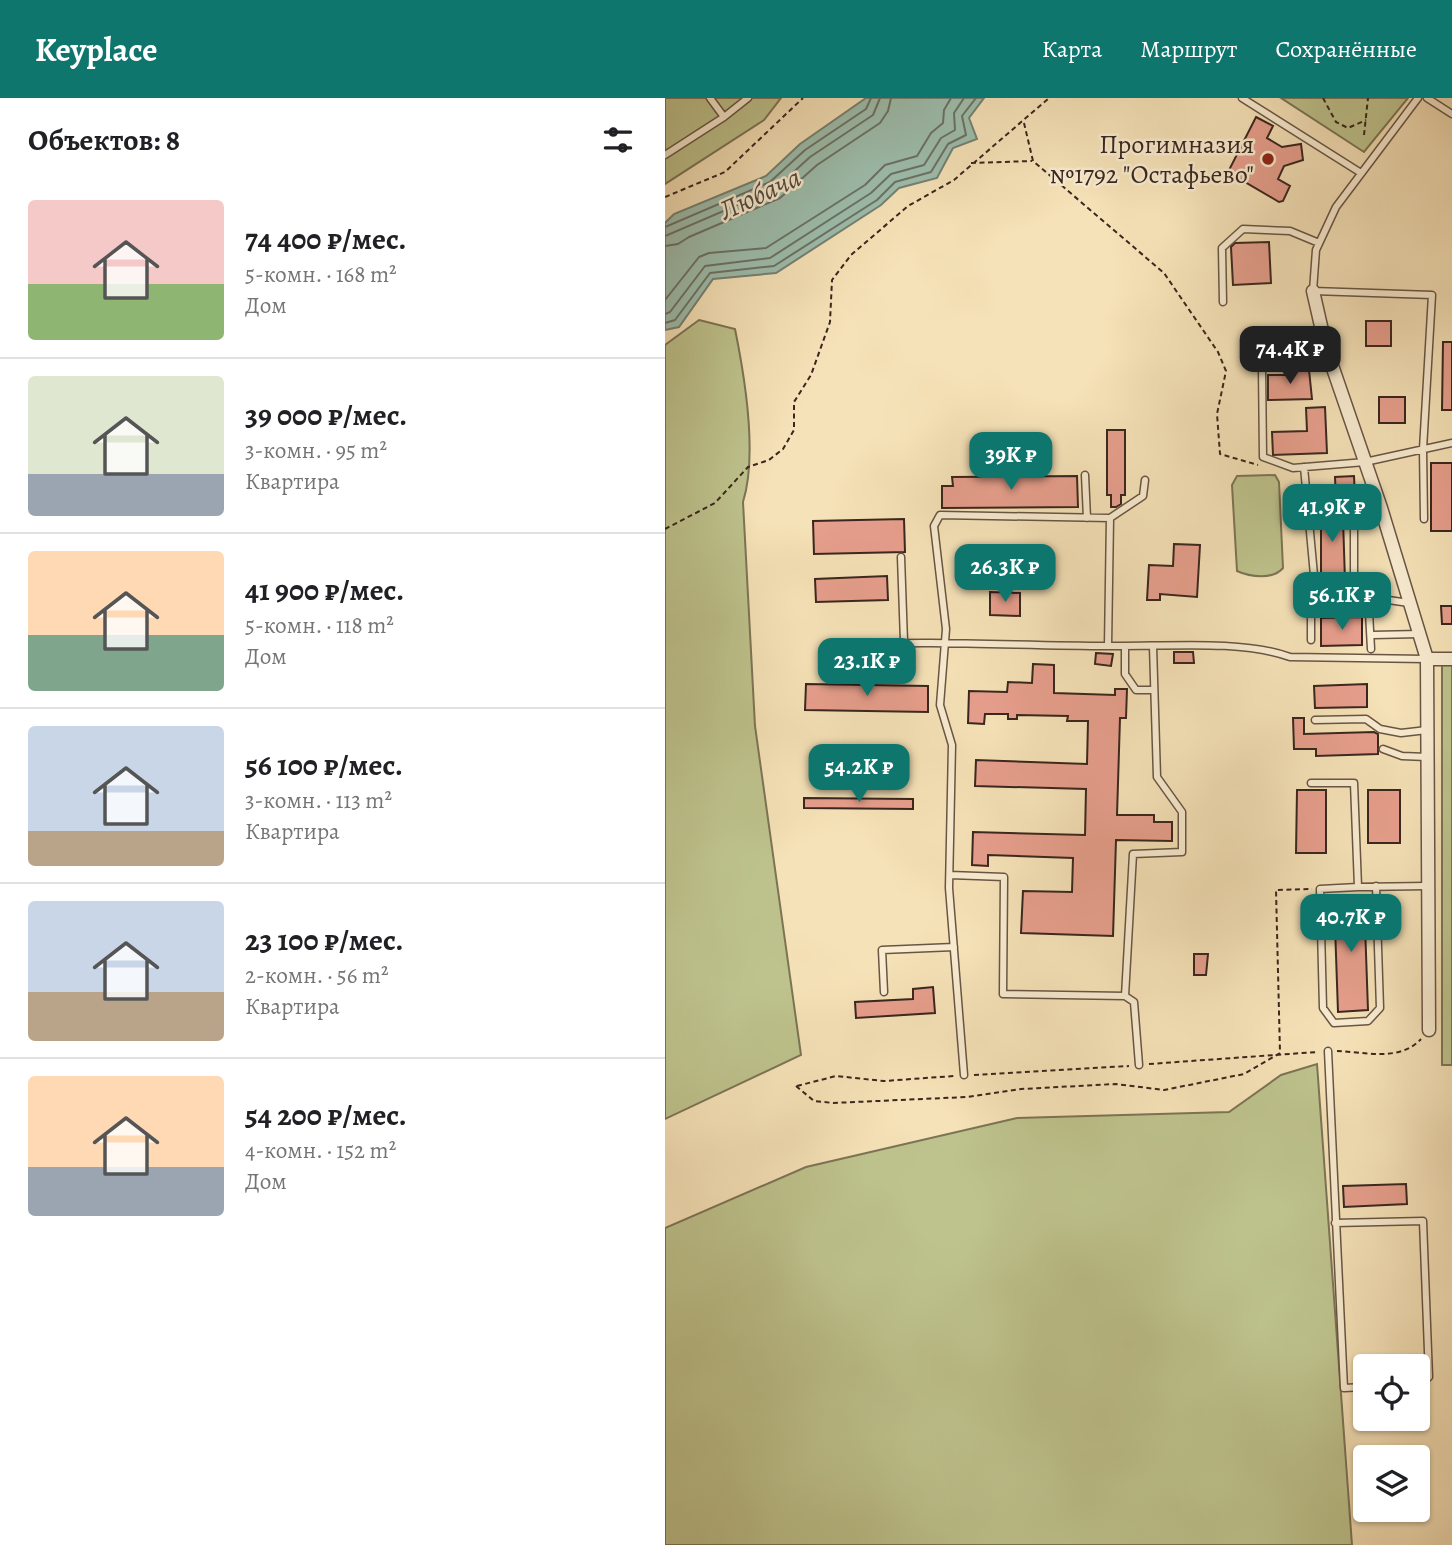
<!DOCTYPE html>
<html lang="ru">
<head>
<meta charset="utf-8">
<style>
  :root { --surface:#fff; --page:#f6f6f6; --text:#202124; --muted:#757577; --line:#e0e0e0; --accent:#0f766e }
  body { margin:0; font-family:Alegreya,serif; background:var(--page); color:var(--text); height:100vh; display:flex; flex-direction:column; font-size:26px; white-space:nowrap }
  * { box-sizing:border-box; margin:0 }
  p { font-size:23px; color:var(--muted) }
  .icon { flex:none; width:38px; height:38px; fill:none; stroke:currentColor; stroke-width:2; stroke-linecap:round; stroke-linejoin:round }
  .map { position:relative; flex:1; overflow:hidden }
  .panel { display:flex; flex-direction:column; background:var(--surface); width:665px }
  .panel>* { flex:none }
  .buttons { position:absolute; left:688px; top:1256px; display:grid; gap:14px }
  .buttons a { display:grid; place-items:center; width:77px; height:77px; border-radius:7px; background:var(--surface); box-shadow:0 2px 5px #0004; font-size:35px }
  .price { position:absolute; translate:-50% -60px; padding:0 16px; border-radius:14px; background:var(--accent); color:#fff; font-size:23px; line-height:46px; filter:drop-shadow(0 2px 4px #0008) }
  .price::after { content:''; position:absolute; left:50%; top:42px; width:21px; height:16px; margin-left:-10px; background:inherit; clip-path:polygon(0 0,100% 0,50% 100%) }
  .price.selected { background:#222; color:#fff }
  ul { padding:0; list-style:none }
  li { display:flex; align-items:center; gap:21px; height:175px; padding:0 28px }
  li+li { border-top:2px solid var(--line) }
  li span { display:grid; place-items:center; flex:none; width:196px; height:140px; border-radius:7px; color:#555 }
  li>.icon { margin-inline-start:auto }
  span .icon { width:84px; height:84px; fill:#fffc; stroke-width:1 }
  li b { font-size:30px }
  h2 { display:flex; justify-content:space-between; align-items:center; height:84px; padding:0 28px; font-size:30px }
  header { display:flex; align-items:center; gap:42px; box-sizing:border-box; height:98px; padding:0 35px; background:var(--accent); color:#fff }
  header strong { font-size:33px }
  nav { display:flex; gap:38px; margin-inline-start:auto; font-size:24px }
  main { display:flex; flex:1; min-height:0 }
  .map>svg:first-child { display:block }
</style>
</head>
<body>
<header>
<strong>Keyplace</strong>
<nav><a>Карта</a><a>Маршрут</a><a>Сохранённые</a></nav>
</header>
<main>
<section class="panel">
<h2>Объектов: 8<svg class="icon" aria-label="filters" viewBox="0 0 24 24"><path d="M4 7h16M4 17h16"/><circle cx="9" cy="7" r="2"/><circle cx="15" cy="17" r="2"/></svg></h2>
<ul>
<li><span style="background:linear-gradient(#f6c9c9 60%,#8fb573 0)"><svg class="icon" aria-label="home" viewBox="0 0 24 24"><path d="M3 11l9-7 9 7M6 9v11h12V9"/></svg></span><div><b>74 400 ₽/мес.</b><p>5-комн. · 168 m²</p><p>Дом</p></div></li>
<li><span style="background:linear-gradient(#dfe7d0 70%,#9aa5b1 0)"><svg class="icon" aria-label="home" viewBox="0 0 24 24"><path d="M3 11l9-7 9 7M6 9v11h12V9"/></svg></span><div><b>39 000 ₽/мес.</b><p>3-комн. · 95 m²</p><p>Квартира</p></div></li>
<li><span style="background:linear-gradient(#ffd9b3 60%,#7fa58c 0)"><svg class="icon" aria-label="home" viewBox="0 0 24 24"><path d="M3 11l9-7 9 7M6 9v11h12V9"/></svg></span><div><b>41 900 ₽/мес.</b><p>5-комн. · 118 m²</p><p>Дом</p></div></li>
<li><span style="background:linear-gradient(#c9d6e8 75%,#b9a48a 0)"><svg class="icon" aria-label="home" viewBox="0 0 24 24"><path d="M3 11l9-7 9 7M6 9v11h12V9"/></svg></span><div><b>56 100 ₽/мес.</b><p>3-комн. · 113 m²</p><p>Квартира</p></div></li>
<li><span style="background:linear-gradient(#c9d6e8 65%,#b9a48a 0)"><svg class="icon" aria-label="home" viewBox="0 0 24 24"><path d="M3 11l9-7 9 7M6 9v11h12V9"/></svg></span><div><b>23 100 ₽/мес.</b><p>2-комн. · 56 m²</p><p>Квартира</p></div></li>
<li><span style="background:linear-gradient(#ffd9b3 65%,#9aa5b1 0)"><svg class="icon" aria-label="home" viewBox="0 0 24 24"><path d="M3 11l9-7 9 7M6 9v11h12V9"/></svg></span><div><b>54 200 ₽/мес.</b><p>4-комн. · 152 m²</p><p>Дом</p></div></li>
</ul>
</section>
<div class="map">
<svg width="787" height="1447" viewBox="0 0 787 1447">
  <rect width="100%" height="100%" fill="#f6e2b8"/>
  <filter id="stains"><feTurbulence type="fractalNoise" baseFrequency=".00286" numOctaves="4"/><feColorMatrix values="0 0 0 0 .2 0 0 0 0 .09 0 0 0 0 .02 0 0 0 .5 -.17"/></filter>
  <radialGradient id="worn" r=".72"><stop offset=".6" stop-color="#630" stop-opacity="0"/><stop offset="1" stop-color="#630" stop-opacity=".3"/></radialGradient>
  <path fill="#bec38d" stroke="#7c7456" stroke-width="2" d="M0 0H116L99 22 0 86Z
    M616 0H743L699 54Z
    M34 222 70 231C80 280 93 356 78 404L90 628 136 957 0 1021V247Z
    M610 377 614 384 618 470C608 482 585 479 572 473L567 387 572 378Z
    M777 565H787V967H777Z
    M652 966 687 1447H0V1130L141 1069 352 1020 564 1014 616 977Z"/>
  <path fill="#9dbead" stroke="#758174" stroke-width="2" d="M201 0H319L304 20 312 41 288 50 272 80 234 90 216 107 111 175 48 181 14 229 0 232V125L9 116 101 78 135 46Z"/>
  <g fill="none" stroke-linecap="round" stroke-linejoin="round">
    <path stroke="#6b7266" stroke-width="2" d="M0 129 105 84 140 52 201 11 206 0
      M0 138 110 91 145 59 208 17 215 0
      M0 148 13 146 24 139 115 100 152 67 215 25 223 13 226 0
      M0 202 34 159 44 155 101 150 200 87 220 67 252 58 266 35 278 25 279 12 286 0
      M0 216 5 214 40 168 105 160 206 95 226 76 259 67 276 40 290 32 289 15 299 0
      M0 225 10 222 45 175 109 168 212 102 230 84 266 74 283 46 301 37 297 18 311 0"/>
  </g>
  <path fill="#e79f8d" stroke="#39261e" stroke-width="2" d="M591 19 608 28 602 40 617 49 636 46 638 62 619 68 613 81 625 88 618 103 614 104 563 74Z
    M604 144 606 185 568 187 566 149 570 145Z
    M701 223H726V248H701Z
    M778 244H787V312H777Z
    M629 272H644L647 301 603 302V277H629Z
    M714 299H740V325H714Z
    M660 309 662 355 608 357 607 334 642 333 641 310Z
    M442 332H460V397H456V406L451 409H446V397H442Z
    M766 365H787V433H766Z
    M412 378 413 409 277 410V388H288L287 379Z
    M689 378 690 400 671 401 670 379Z
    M656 397H666L667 422 678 421 680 483 656 484Z
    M239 421 240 454 149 456 148 423Z
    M509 446 535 447 532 499 495 496V502H482L484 467 508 468Z
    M222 478 223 502 151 504 150 481Z
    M325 494 355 495V518L325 517Z
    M776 508H787V526H777Z
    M697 519V547L656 548V520Z
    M509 554H528L529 565H509Z
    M431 555 448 556 446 568 430 566Z
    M368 566 389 567V595L450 597V591H462L461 620H455L452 717H489V724H507V743L451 742 448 838 356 835 358 793 407 794 408 760 323 757V768L307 767 308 734 420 737 421 691 310 688 311 662 422 666 423 623H402L403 618 352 617V621H343V616H320L319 626 303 625 304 593 342 594 343 584 367 585Z
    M141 586 263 588V614L140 612Z
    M702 586V609L650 610 649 588Z
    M628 620H639V636L709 634 713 636V656L651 658V651H629Z
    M632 692H661V755H631Z
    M703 692H735V745H703Z
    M139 700 248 701V711L139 710Z
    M699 799 703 912 673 914 669 800Z
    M529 856H543L541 877H529Z
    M268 889 270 915 191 920 190 904 248 901V891Z
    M741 1086 742 1106 679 1109 678 1088Z"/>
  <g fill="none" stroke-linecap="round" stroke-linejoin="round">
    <defs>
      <path id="lane" d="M45 0 59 19 83 0
        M577 0 696 75
        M753 0 671 109 651 152 648 193 767 197 758 351 759 421
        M762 0 787 16
        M0 57 59 19
        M558 204 557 150 578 131 625 133 654 145
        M665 265H608L597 270 598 359 628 370 700 364 787 345
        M639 369 650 488 654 497H689L744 505
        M420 377 422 420
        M445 420 478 398 480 382
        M236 459 239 544
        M689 497V419L698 412 716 410
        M708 537 755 536
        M646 542V512L704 514 706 551
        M180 547C268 542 356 548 443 548 496 549 576 541 625 559L761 561
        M460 548V576L471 592H489
        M650 622 701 621 715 631 736 635 762 632
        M718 651 737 658 762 659
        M646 685H689L693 789 762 788
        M285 777 339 779 338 896 460 898 468 756 517 754V714L492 679 488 548
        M693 789 655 791 658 910 669 925 703 923 715 910 711 788
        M219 894 217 852 289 849
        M460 898 469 904 474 967
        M663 953 679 1290 700 1289
        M299 977 284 790 287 647 275 607 281 531 269 428 275 417 445 420 443 548
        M670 1125 758 1123 764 1279 752 1288"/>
      <path id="street" d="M648 193 661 250 716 410 762 561 764 932
        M762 561H787"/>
    </defs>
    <use href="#lane" stroke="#685544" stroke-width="9"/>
    <use href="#street" stroke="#685544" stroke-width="15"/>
    <path stroke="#39261e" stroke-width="2" stroke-dasharray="5 3.5" stroke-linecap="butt" d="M658 0 671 24 683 30 701 22
      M359 25 368 63 499 175 553 254 561 273 552 316 555 356 593 367
      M699 37 703 0
      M306 65 367 63
      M0 99 60 74 138 0
      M0 431 50 405 83 369 104 362 118 351 129 332V304L146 277 165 224 167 182 186 157 243 108 289 82 384 0
      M672 953C700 954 735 964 756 941
      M484 966 652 954
      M309 977 464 968
      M131 988 149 1003 168 1005 302 999 356 991 451 986 499 992 579 976 615 955 611 792 647 791
      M132 988 171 978 219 983 289 978"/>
    <use href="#lane" stroke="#f9ecd1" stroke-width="6"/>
    <use href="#street" stroke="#f9ecd1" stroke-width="12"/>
  </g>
  <circle fill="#8f2418" stroke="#f9ecd1" stroke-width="2.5" cx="603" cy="61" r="7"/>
  <g text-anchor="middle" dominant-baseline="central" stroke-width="5" stroke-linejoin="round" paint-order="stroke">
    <g font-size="26" fill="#39261e" stroke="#f9ecd1" text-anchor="end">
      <text x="589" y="46">Прогимназия<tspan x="589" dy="30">№1792 "Остафьево"</tspan></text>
    </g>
    <g font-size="28" font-style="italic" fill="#524c42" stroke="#f9ecd1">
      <text transform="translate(95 96) rotate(-25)">Любача</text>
    </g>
  </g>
  <rect width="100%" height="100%" filter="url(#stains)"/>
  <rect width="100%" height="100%" fill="url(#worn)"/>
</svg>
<div class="buttons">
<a><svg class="icon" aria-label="locate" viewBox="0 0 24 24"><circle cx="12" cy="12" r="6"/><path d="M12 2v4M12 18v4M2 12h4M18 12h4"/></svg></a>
<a><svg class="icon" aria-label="layers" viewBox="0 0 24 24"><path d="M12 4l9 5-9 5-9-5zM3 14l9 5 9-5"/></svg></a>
</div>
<b class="price selected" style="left:625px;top:288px">74.4K ₽</b>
<b class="price" style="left:346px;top:394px">39K ₽</b>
<b class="price" style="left:667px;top:446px">41.9K ₽</b>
<b class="price" style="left:340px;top:506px">26.3K ₽</b>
<b class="price" style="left:677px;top:534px">56.1K ₽</b>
<b class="price" style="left:202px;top:600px">23.1K ₽</b>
<b class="price" style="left:194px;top:706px">54.2K ₽</b>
<b class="price" style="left:686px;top:856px">40.7K ₽</b>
</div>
</main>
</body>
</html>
